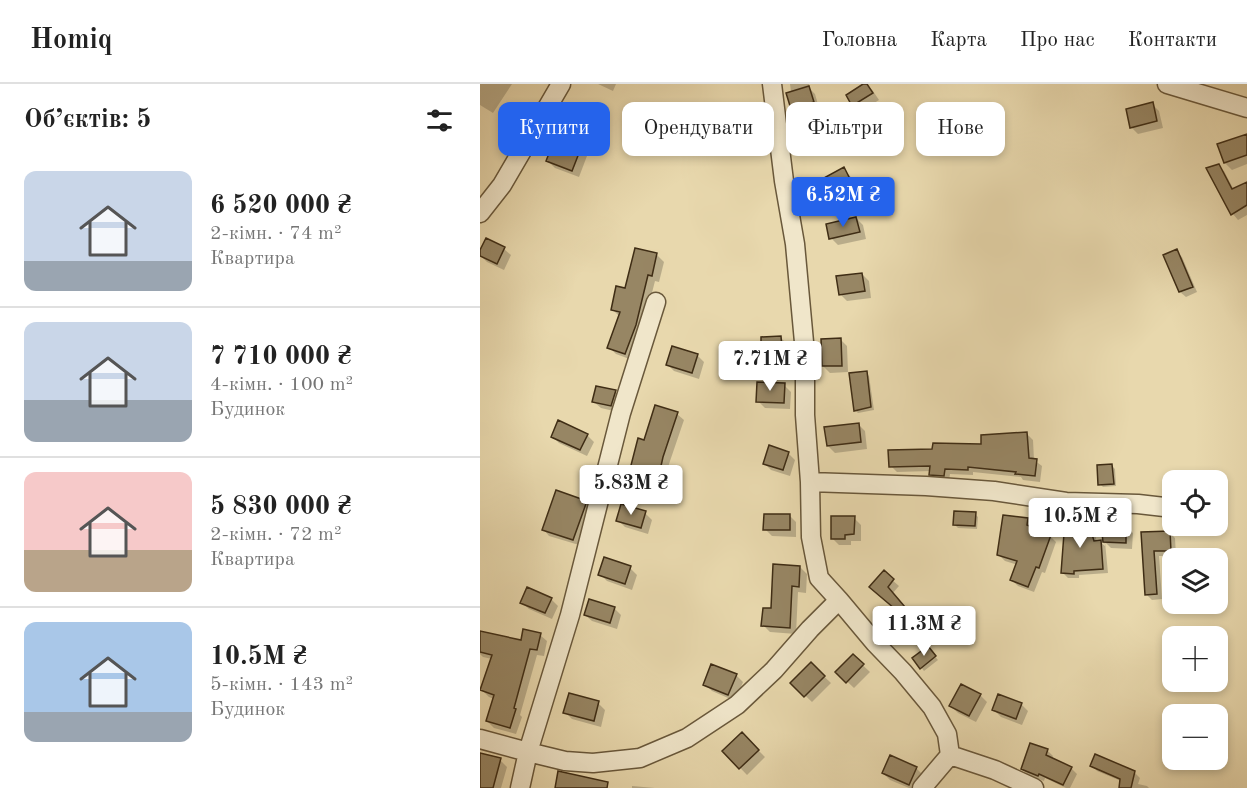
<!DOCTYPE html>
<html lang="uk">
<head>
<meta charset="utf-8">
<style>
  :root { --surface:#fff; --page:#f2f2f2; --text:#222; --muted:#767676; --line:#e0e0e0; --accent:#2563eb }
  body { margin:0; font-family:"Old Standard TT",serif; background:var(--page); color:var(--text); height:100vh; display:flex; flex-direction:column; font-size:22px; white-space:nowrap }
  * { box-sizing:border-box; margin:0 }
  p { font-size:20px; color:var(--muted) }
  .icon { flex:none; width:33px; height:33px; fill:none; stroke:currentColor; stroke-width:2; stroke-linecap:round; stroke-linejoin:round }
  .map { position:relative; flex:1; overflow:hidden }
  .side { display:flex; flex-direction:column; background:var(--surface); width:480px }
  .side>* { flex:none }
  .hud { position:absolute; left:18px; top:18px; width:570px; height:54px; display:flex; gap:12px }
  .tools { position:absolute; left:682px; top:386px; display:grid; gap:12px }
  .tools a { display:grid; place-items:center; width:66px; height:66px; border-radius:12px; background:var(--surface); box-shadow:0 3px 9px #0003; font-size:30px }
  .price { position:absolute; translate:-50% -51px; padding:0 14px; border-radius:6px; background:#fff; color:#222; font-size:20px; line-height:39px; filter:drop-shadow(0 2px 3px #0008) }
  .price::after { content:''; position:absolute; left:50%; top:36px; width:18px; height:14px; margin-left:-9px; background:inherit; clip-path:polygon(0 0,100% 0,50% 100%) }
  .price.on { background:var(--accent); color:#fff }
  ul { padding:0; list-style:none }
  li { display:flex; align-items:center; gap:18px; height:150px; padding:0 24px }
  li+li { border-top:2px solid var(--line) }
  li span { display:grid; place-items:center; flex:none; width:168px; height:120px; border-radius:12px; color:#555 }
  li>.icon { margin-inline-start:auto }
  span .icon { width:72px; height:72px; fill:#fffc; stroke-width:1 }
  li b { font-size:26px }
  h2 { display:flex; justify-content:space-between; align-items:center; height:72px; padding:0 24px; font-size:26px }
  .pill { padding:0 21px; border-radius:12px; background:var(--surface); box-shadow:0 3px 9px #0003; font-size:21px; line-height:54px }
  .pill.on { background:var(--accent); color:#fff }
  header { display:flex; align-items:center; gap:36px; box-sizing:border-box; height:84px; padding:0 30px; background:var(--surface); border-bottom:2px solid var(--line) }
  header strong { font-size:28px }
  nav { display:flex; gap:33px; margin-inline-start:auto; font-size:21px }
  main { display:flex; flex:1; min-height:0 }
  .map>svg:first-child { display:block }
</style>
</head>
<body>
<header>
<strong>Homiq</strong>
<nav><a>Головна</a><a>Карта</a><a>Про нас</a><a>Контакти</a></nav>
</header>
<main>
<section class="side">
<h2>Об’єктів: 5<svg class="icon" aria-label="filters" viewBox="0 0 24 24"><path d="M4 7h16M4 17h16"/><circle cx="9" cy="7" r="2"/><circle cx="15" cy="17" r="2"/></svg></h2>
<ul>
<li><span style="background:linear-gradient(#c9d6e8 75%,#9aa5b1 0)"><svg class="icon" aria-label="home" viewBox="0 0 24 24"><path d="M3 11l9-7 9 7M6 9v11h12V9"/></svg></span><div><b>6 520 000 ₴</b><p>2-кімн. · 74 m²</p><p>Квартира</p></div></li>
<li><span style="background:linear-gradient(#c9d6e8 65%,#9aa5b1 0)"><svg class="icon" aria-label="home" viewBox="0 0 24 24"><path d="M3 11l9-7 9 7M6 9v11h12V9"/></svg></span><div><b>7 710 000 ₴</b><p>4-кімн. · 100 m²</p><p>Будинок</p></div></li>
<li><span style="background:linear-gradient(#f6c9c9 65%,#b9a48a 0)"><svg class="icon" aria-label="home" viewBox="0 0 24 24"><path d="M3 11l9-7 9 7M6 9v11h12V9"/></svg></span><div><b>5 830 000 ₴</b><p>2-кімн. · 72 m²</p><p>Квартира</p></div></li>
<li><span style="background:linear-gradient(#a9c7e8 75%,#9aa5b1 0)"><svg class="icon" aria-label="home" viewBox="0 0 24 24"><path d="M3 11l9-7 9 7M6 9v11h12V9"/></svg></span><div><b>10.5M ₴</b><p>5-кімн. · 143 m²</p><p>Будинок</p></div></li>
</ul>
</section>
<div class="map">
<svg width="767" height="704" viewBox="0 0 767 704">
  <rect width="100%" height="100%" fill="#e8d8ad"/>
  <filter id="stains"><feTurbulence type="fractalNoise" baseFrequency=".00333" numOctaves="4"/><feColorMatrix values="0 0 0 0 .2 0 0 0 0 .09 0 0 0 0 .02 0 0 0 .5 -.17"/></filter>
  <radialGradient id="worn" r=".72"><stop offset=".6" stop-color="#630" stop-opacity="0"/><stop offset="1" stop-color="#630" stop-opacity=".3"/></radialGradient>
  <path fill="#0003" d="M0 0H32L13 29 0 21Z
    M118 0H136L133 7Z
    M310 0H329L330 5 335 10 339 24 319 31 313 24Z
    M386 0 393 7 399 16 380 28 374 21Z
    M672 20 679 27 683 44 658 50 651 43Z
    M279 22 286 29 285 44 261 43 254 36Z
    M765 52 767 54V80L752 86 745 79Z
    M76 56 101 65 107 72 99 93 75 84 68 77Z
    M738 82 744 87 754 106 767 99V131L758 136 753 130 729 85Z
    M363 85 370 92 376 102 357 113 350 106Z
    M376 134 383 141 386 155 358 161 351 154Z
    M7 156 24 165 31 171 24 186 7 178 0 171Z
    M156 165 177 171 184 178 179 198 175 197 162 248 152 276 136 270 129 263 140 233 132 225 146 206Z
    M696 167 702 173 717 208 706 213 700 208 685 172Z
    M382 190 389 197 391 214 367 217 360 210Z
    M301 254 304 257 305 268 286 269 283 266Z
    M360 255 367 262 368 288 350 289 343 282Z
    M217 271 224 278 219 295 194 287 187 280Z
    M386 289 389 292 394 326 378 329 375 326Z
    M304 301 311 308 310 325 285 324 278 317Z
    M135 308 142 315 138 328 121 324 114 318Z
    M176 323 197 330 204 336 189 380 183 406 156 399 150 393 164 358Z
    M378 340 385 347 387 365 355 369 348 362Z
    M547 350 553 356 554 376 562 382 560 398 543 396 541 393 493 388V391L470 390 469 397 457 396 451 390V387L417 388 411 382 454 366 503 361Z
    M107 351 114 358 107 372 79 359 72 352Z
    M308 369 315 376 310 392 291 386 284 379Z
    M632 382 635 385 636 402 623 403 620 400Z
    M106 418 112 424 99 461 69 452 64 446Z
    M165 429 172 436 168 450 145 443 138 436Z
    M495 430 498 433 497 445 478 444 475 441Z
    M309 431 316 438V453L292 452 285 445Z
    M374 434 381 441V457H371V461H359L352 454Z
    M547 435 553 441 552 445 570 452 576 458 565 489 562 488 554 508 538 502 532 496 538 481 525 477 519 471Z
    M599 438 602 441H609L614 446 617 458H620L625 462 623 441 646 442 653 449 652 465 631 464 625 458 628 489 599 491V494H588L583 489Z
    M662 449H690L695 454 696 472H679L682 515 672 516 666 510Z
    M320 483 327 490 326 509 318 508 316 550 290 548 283 541Z
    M150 484 157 491 152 506 127 497 120 490Z
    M404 489 419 502 412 510 440 543 419 561 400 539 417 525 397 509Z
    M71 515 78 522 72 535 49 525 42 519Z
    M134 524 141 531 137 545 112 537 105 531Z
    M0 548 42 558 60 551 67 557 64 572 57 571 40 631 42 633 36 650 14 644 7 637 14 615 9 613 2 606 12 575 3 573 0 570Z
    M450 567 458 576 444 587 434 574Z
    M373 572 390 588 374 604 357 588Z
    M331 580 351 599 332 618 312 599Z
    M256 591 263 598 255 617 232 607 225 600Z
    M500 611 507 618 496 638 478 629 471 622Z
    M118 619 125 626 121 643 92 635 85 628Z
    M541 620 548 627 542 641 521 633 514 626Z
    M262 650 285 673 267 691 244 667Z
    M567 666 573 672 572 675 591 684 597 690 590 704H586L565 694 564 697 548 691 542 685Z
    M0 671 20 676 27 683 21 704H0Z
    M612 681 654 688 660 694 658 700 667 702 669 704H640L641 697 617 687Z
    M436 684 443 691 438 704H429L410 696 403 689Z
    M152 702 175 704H152Z"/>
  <path fill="#978664" stroke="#3f2d15" stroke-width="1.5" d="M383 0H387L393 9 372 22 366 11Z
    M329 2 334 18 311 25 306 9Z
    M673 18 677 37 650 44 646 25Z
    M253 20 279 21 278 38 252 37Z
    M767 50V71L744 79 737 60Z
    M75 54 101 64 92 87 66 77Z
    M739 80 752 105 767 98V121L751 131 726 84Z
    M364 83 370 95 349 107 342 95Z
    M376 133 380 148 349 155 346 140Z
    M6 154 25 163 17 180 0 172V166Z
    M155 164 177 169 172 192 168 191 156 241 145 270 127 264 140 228 131 226 136 202 145 204Z
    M697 165 713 203 699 208 683 171Z
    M382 189 385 207 359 211 356 192Z
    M301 252 302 265 281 266V253Z
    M361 254 362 282H342L341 255Z
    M192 262 218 270 212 289 186 281Z
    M387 287 391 323 374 327 369 289Z
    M277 298 305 299 304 319 276 318Z
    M116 302 136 306 131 322 112 318Z
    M175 321 198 328 183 373 177 400 148 393 158 354 164 356Z
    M78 336 108 350 100 366 71 353Z
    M379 339 381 358 347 362 344 343Z
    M547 348 549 374 557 375 555 392 535 390 536 388 488 383V386L465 385 464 392 449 391 450 382 409 383 408 366 452 365 453 359 501 360V351Z
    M289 361 309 368 303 386 283 380Z
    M632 380 634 400 618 401 617 381Z
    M76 406 107 417 93 456 62 446Z
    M141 420 166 427 161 444 136 437Z
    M474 427 496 428 495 442 473 441Z
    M284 430H310V446H283Z
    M523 431 548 434 547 441 571 451 559 484 556 483 548 503 530 496 537 477 517 471Z
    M351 432H375L374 450 365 451V455H351Z
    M585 436 600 437 599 439 609 440 614 457 621 456 623 485 594 487V490L581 489Z
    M621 440H646V459L623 458Z
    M690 447 691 467H674L677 510 665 511 661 448Z
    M124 473 151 482 145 500 118 491Z
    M293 480 320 482 319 503 312 502 310 544 281 542 283 524H291Z
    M404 486 414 495 408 503 436 536 412 556 398 539 415 525 389 503Z
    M47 503 72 514 65 529 40 519Z
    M109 515 135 523 130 539 104 531Z
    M43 545 61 549 57 566 50 565 34 624 36 625 30 644 6 637 14 611 0 606 12 571 0 568V547L41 556Z
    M448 562 456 572 440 585 432 574Z
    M373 570 384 580 366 599 355 588Z
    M331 578 345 592 324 613 310 599Z
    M231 580 257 590 248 611 223 601Z
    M481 600 501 610 489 632 469 622Z
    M89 609 119 617 114 637 83 629Z
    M518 610 542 619 536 635 512 626Z
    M262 648 279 666 259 685 242 667Z
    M550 659 568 665 566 671 592 683 583 701 559 690 558 692 541 685Z
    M0 669 21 674 13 704H0Z
    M615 670 655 687 651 704H639L640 695 610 682Z
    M410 671 437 683 429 701 402 689Z
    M78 687 128 698 127 704H75Z"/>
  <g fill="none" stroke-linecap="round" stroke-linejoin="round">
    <defs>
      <path id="street" d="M292 0 304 97 315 160 325 269V331L330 398 331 453 339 494 359 516 395 559 423 588 452 623 467 650 470 671 442 704
        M687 0 767 24
        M0 129 22 101 81 0
        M330 398 446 402 514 407 586 418 658 420 693 424
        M0 655 48 668 85 677 113 679 160 674 207 654 257 621 294 586 330 545 359 516
        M470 671 515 686 554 704
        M40 704 48 668 90 531 141 329 176 218"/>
    </defs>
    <use href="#street" stroke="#69583b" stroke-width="21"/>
    <use href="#street" stroke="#f0e6ca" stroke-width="18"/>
  </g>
  <rect width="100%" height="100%" filter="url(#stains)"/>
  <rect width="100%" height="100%" fill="url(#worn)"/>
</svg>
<div class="tools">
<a><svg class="icon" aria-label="locate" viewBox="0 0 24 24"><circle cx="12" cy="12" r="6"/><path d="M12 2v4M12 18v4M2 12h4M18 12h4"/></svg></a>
<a><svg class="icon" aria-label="layers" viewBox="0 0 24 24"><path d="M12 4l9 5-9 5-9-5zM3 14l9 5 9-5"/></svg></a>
<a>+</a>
<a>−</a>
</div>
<b class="price on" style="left:363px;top:144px">6.52M ₴</b>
<b class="price" style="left:290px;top:308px">7.71M ₴</b>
<b class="price" style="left:151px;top:432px">5.83M ₴</b>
<b class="price" style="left:600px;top:465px">10.5M ₴</b>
<b class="price" style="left:444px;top:573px">11.3M ₴</b>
<div class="hud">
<a class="pill on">Купити</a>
<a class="pill">Орендувати</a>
<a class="pill">Фільтри</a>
<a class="pill">Нове</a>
</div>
</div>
</main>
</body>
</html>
